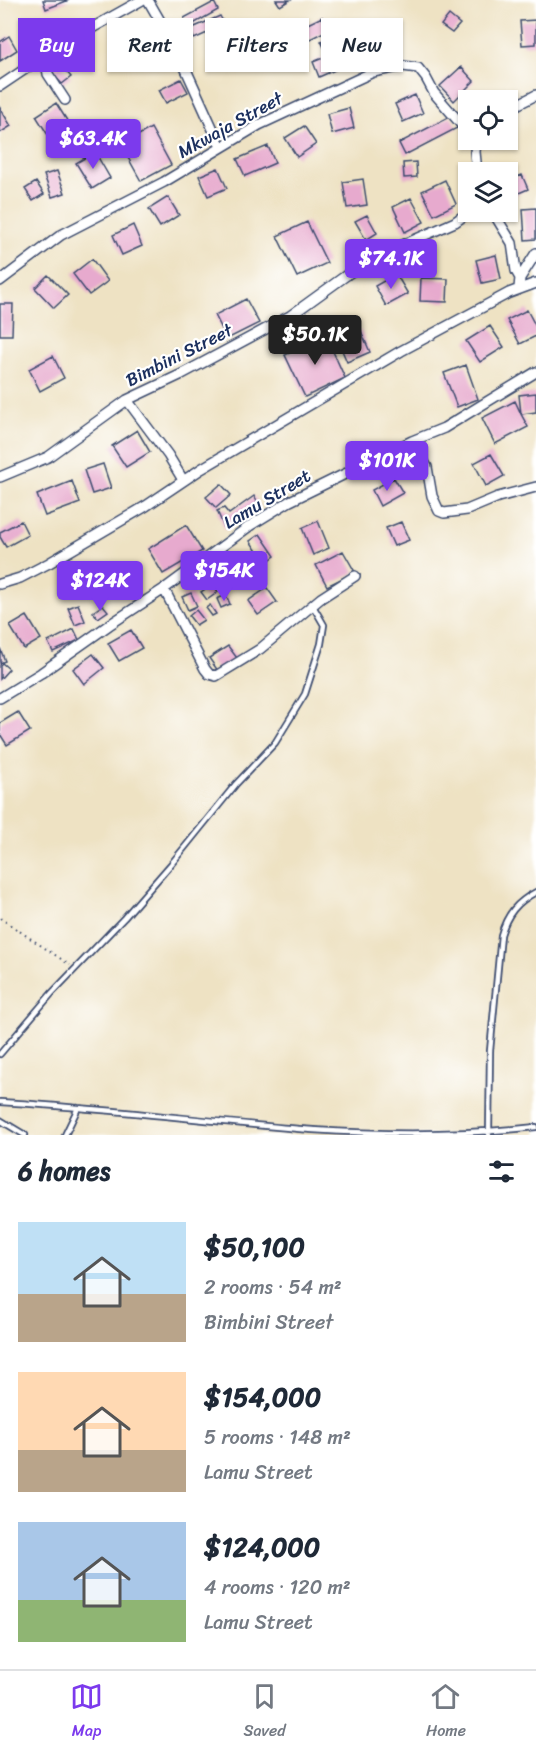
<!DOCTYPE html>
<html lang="en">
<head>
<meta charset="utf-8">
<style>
  :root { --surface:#fff; --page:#f6f6f7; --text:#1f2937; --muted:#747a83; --line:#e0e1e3; --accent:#7c3aed }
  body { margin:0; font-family:Sriracha,sans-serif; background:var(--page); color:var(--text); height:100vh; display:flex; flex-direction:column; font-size:22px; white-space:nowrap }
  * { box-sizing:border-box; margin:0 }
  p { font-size:20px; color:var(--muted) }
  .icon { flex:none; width:33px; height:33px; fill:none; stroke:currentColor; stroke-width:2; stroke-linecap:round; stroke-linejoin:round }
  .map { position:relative; height:1135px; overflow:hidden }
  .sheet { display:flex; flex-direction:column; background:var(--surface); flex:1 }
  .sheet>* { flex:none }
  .top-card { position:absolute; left:18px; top:18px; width:501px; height:54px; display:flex; gap:12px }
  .fabs { position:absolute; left:458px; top:90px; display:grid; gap:12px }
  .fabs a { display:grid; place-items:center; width:60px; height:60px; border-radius:0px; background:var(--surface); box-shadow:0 2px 4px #0004; font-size:30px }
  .price { position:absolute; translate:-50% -51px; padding:0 14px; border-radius:6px; background:var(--accent); color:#fff; font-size:20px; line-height:39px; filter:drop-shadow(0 2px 3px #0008) }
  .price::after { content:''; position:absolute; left:50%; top:36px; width:18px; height:14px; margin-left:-9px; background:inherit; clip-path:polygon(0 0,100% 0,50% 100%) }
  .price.selected { background:#222; color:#fff }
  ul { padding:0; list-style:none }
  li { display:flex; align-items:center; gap:18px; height:150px; padding:0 18px }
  li span { display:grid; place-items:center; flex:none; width:168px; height:120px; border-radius:0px; color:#555 }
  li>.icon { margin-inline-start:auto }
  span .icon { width:72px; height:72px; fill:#fffc; stroke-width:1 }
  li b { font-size:26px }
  h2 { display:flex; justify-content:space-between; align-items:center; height:72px; padding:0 18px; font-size:26px }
  .pill { padding:0 21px; border-radius:0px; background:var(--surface); box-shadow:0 2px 4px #0004; font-size:21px; line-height:54px }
  .pill.selected { background:var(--accent); color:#fff }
  .tabs { display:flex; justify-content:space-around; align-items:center; height:84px; border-top:2px solid var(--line); background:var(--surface); font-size:16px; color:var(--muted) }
  .tabs a { display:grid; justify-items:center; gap:3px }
  .tabs .selected { color:var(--accent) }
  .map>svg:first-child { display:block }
</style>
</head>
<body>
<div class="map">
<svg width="536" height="1135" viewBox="0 0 536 1135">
  <rect width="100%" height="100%" fill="#fff"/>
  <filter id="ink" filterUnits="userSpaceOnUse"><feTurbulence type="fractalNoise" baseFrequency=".0167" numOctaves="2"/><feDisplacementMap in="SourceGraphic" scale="12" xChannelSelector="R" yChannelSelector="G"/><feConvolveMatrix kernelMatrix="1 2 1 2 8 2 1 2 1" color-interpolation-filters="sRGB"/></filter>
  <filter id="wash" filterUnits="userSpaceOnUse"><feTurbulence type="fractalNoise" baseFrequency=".008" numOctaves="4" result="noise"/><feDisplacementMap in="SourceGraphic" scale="24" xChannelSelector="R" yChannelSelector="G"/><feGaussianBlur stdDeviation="1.35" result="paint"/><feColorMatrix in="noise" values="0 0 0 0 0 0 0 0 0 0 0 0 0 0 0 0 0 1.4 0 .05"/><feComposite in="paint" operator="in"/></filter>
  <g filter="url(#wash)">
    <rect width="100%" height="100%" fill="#eee2c3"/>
    <g id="blocks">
      <path fill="#e7aace" d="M43 0H69L46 9Z
        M276 0H290L280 6Z
        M214 2 218 10 188 27 184 18Z
        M449 15 460 24 452 33 441 25Z
        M220 16 225 25 194 39 190 29Z
        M322 17 328 30 302 43 295 30Z
        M536 20V44L522 45 520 21Z
        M135 21 149 46 134 54 120 28Z
        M120 30 131 54 124 57 113 33Z
        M339 32 345 43 327 53 321 41Z
        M9 36 17 50 0 61V42Z
        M340 51 346 65 319 77 313 62Z
        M60 64 71 77 62 84 51 72Z
        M461 67 474 81 454 101 440 86Z
        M181 79 188 92 166 103 159 90Z
        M415 95 423 113 403 122 395 104Z
        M56 103 73 130 53 143 36 116Z
        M0 108 11 126 0 133Z
        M349 108 354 128 332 134 327 114Z
        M451 116 457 128 405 155 399 143Z
        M304 126 316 144 297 157 285 138Z
        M151 128 171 165 141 181 121 145Z
        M268 146 275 163 245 176 237 159Z
        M95 152 110 178 92 189 76 163Z
        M416 162 417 177 404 178 403 163Z
        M218 168 227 188 208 196 199 176Z
        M57 171 65 193 52 197 44 175Z
        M522 175 528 189 512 196 507 181Z
        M363 179 367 205 347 208 343 182Z
        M445 180 456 204 434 215 422 191Z
        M36 182 44 194 33 201 25 189Z
        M168 197 179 215 160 227 149 209Z
        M411 198 424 222 405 232 393 207Z
        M536 208V239L525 240 523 209Z
        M367 215 377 233 366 240 355 221Z
        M307 222 327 263 297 277 277 236Z
        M133 225 142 246 122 255 113 235Z
        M496 255 501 279 482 283 476 260Z
        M92 259 108 281 89 295 73 274Z
        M396 274 408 294 386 306 375 286Z
        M48 275 68 295 54 308 35 288Z
        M421 278 448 279 447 302 420 301Z
        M246 299 259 323 227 339 215 315Z
        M0 304H13L12 335H0Z
        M527 310 536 327V336L520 344 507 320Z
        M490 326 504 347 480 362 466 341Z
        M361 331 370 352 347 362 338 341Z
        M326 336 345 378 305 397 285 355Z
        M53 356 64 378 40 391 29 369Z
        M466 365 478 399 457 407 444 373Z
        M536 393V412L521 414 528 427 495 444 482 418 515 401 521 414 519 395Z
        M137 430 150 452 126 467 112 446Z
        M491 454 504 476 486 486 474 463Z
        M103 464 111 488 92 494 84 470Z
        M394 478 403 493 380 506 372 490Z
        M72 481 80 503 45 516 37 495Z
        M221 484 231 495 216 508 206 497Z
        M254 496 260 507 225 529 217 511 224 508 229 514Z
        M21 521 28 535 6 547 0 537V532Z
        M318 521 329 548 313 555 302 528Z
        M401 522 409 540 394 546 386 528Z
        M186 525 202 551 163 574 148 549Z
        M260 534 275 556 265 563 250 541Z
        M343 551 355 572 327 586 316 565Z
        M213 584 218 592 207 600 201 592Z
        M267 588 277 602 258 615 248 601Z
        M191 593 197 606 188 610 182 597Z
        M226 595 230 604 221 608 217 599Z
        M78 604 85 621 75 625 68 608Z
        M103 605 108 611 98 618 93 612Z
        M210 605 216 614 212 616 206 608Z
        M196 610 204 620 196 625 189 616Z
        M27 616 41 639 24 649 10 626Z
        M74 629 79 640 53 652 48 642Z
        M131 630 142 648 119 661 108 643Z
        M228 646 237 658 218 671 209 658Z
        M0 648 5 661 0 663Z
        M93 654 104 668 84 684 73 669Z
        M2 663 9 669 0 679V665Z
        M18 712 30 731 7 745 0 734V723Z"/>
    </g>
  </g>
  <g filter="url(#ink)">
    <use href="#blocks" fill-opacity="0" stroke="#3b4a6d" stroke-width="1.5"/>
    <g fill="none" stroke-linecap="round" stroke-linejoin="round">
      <defs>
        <path id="lane" d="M0 1054 52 993 124 918 172 863 236 784 275 743 305 694 321 644 324 625 313 606
          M0 1102C105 1108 209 1122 313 1130 388 1135 462 1135 536 1127
          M0 1120 25 1135
          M489 1134 490 1051 501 935C507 914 517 902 536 892
          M65 1135 78 1108"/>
        <path id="street" d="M148 0 179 54 221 147
          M45 56 48 74 65 100
          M0 86 58 47 142 0
          M507 110 536 95
          M476 140 475 152 477 172
          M493 212 512 243 516 271 520 278 519 288
          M520 278 536 253
          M0 281 61 235 164 182 259 125 373 72 403 66 418 68 426 78 434 93 468 132
          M127 400 168 455 183 480
          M412 441 427 467 432 496 439 511 444 513 467 510 498 497 536 487
          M0 477 48 457 127 400 180 375 290 316 355 269 389 251 455 222 469 212
          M0 584 20 578 49 563 146 506 201 469 401 351 509 293 536 283
          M164 589 205 669 209 674 216 676 260 649 321 598 355 576
          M0 698 41 673 109 625 164 589 251 525 290 501 412 441 444 428 536 372"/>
      </defs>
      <use href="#lane" stroke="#3b4a6d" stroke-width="8"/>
      <use href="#street" stroke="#3b4a6d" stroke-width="12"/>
      <path stroke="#3b4a6d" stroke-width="2" stroke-dasharray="1.5 4.5" stroke-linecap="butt" d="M0 918 70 965"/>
      <use href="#lane" stroke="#fff" stroke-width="4.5"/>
      <use href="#street" stroke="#fff" stroke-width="9"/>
    </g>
  </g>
  <g text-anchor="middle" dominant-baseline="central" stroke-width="4.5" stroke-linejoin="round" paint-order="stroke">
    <g font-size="18" fill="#1b2f5e" stroke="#fff">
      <text transform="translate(230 125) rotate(-29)">Mkwaja Street</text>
      <text transform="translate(179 355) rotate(-27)">Bimbini Street</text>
      <text transform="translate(267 499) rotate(-31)">Lamu Street</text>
    </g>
  </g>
</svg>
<div class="fabs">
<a><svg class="icon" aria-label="locate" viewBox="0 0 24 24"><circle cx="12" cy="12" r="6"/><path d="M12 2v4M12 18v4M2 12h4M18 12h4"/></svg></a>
<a><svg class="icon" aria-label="layers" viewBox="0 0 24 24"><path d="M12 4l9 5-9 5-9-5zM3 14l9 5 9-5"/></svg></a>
</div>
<b class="price" style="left:93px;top:170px">$63.4K</b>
<b class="price" style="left:391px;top:290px">$74.1K</b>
<b class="price selected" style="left:315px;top:366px">$50.1K</b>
<b class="price" style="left:387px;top:492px">$101K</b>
<b class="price" style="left:224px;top:602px">$154K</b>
<b class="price" style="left:100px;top:612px">$124K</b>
<div class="top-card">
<a class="pill selected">Buy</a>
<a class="pill">Rent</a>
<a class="pill">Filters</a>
<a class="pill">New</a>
</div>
</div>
<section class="sheet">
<h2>6 homes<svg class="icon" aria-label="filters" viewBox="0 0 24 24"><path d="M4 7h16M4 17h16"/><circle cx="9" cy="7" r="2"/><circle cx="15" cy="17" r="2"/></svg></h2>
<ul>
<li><span style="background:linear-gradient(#bfe0f5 60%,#b9a48a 0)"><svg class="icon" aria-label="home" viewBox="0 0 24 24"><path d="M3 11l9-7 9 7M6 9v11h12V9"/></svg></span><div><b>$50,100</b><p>2 rooms · 54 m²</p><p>Bimbini Street</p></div></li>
<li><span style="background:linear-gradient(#ffd9b3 65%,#b9a48a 0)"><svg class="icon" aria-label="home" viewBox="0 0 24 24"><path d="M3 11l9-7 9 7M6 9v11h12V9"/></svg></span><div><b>$154,000</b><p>5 rooms · 148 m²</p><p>Lamu Street</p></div></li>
<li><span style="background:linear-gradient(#a9c7e8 65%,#8fb573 0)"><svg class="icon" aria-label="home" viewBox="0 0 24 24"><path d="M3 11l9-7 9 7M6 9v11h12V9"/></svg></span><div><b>$124,000</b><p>4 rooms · 120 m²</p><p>Lamu Street</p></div></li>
</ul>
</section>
<nav class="tabs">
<a class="selected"><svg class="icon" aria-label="map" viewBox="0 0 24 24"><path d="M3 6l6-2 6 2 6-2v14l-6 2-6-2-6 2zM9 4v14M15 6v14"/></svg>Map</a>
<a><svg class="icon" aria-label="saved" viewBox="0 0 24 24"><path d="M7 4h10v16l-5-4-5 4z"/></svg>Saved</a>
<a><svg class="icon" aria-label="home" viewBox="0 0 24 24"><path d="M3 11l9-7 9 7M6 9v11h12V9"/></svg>Home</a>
</nav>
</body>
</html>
